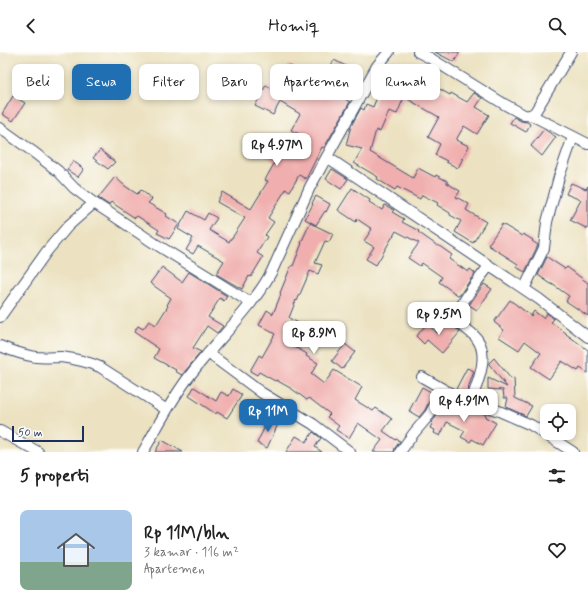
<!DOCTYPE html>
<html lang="id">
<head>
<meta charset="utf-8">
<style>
  :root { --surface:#fff; --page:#f2f2f2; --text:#222; --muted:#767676; --line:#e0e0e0; --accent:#1f6fb2 }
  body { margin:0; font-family:Mynerve,sans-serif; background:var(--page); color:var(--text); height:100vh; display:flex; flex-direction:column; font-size:15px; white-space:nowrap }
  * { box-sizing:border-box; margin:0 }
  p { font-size:13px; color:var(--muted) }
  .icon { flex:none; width:22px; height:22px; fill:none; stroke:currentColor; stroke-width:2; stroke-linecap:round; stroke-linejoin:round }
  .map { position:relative; height:400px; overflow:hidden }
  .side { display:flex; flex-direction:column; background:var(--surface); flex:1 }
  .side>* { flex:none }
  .banner { position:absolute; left:12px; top:12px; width:564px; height:36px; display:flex; gap:8px }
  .controls { position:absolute; left:540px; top:352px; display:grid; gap:8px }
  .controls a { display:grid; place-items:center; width:36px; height:36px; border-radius:8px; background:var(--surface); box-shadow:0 2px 6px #0003; font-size:20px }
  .scale { position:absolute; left:12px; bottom:10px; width:72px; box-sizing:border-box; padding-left:4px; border:2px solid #1b2f5e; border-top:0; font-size:11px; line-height:14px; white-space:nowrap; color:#1b2f5e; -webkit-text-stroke:3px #fdfcf7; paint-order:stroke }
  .price { position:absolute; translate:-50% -34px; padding:0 9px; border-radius:8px; background:#fff; color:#222; font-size:13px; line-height:26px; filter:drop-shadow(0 1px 2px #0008) }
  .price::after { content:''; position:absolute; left:50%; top:24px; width:12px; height:9px; margin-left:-6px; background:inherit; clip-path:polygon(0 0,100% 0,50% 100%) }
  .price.selected { background:var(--accent); color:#fff }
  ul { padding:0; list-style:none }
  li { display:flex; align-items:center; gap:12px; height:100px; padding:0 20px }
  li+li { border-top:1px solid var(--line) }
  li span { display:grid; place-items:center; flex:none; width:112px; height:80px; border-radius:8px; color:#555 }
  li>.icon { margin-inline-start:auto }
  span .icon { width:48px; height:48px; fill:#fffc; stroke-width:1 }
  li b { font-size:17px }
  h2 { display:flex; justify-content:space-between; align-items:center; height:48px; padding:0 20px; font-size:17px }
  .tag { padding:0 14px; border-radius:8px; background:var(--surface); box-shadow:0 2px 6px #0003; font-size:14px; line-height:36px }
  .tag.selected { background:var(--accent); color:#fff }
  header { display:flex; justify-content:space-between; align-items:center; height:52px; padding:0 20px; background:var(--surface); font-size:18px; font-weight:600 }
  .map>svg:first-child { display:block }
</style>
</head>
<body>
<header><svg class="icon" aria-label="back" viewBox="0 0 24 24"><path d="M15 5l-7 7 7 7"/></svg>Homiq<svg class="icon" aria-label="search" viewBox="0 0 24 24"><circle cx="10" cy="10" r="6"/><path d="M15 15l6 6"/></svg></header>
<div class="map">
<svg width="588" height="400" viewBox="0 0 588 400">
  <rect width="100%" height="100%" fill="#fdfcf7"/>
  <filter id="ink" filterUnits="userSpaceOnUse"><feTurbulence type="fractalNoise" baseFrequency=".025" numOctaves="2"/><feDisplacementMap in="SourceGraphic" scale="8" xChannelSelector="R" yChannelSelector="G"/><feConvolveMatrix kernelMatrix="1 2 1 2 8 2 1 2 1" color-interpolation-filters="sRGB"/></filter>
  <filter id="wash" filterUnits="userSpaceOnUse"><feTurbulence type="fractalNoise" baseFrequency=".012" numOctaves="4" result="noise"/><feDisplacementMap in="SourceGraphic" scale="16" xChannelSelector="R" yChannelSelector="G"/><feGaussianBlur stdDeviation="0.9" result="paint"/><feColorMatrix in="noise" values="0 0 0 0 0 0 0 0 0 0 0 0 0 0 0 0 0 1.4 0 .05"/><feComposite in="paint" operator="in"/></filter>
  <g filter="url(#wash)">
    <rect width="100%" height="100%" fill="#ece2c1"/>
    <g id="blocks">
      <path fill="#f0afae" d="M435 0H460L454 10Z
        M334 8 358 20 345 47 350 50 324 96 322 95 306 127 299 123 290 139 286 137 268 166 274 170 265 183 267 185 257 201 263 205 251 225 249 224 242 237 235 233 216 222 224 209 198 194 193 202 186 198 193 186 178 177 188 159 204 168 208 161 217 166 209 178 229 190 231 186H232L245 166 217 150 222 140 251 157 268 129 265 128 275 110 263 102 273 84 295 98 303 84 291 78 300 62 280 50 273 63 255 54 266 33 274 38 289 13 321 32Z
        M394 12 421 23 420 26 450 43 451 41 467 50 474 41 482 46 476 55 489 63 477 82 464 74 456 88 469 94 458 116 446 110 447 109 435 103 440 92 428 85 439 65 404 45 397 62 389 59 380 80 376 78 370 100 413 126 418 116 435 125 436 123 447 129V131L460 139 456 145 469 152 466 158 486 170 473 191 455 180 461 169 450 163V161L437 153 438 151 422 143 420 147 397 135 395 138 377 127 378 125 354 111 362 97 346 93 351 74 361 56 364 58 366 52 373 55 382 33 384 34Z
        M13 44 25 51 13 69 2 62Z
        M514 65 521 69 527 70 530 72 526 80 510 71Z
        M544 77 556 85 542 104 531 94Z
        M100 98 115 110 108 117 93 106Z
        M73 109 84 117 78 125 67 118Z
        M332 117 348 127 341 137 326 127Z
        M115 125 125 134 137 142 141 138 152 147 148 151 167 162 166 164 179 172 169 187 157 181 159 178 137 164 135 166 111 150 109 153 98 146Z
        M571 131 586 137 588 134V177L570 168 581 148 566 142Z
        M352 136 370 148 369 150 382 158 385 153 394 158 392 160 404 167 402 170 419 179 418 180 438 194V193L452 203 449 207 468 220 470 217 475 221 459 244 439 230 442 225 422 211 420 214 408 206 419 191 396 179 376 213 366 207 374 195 364 189 372 177 357 167 356 170 338 158Z
        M316 144 330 152 326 160 325 159 316 173 305 167 313 152 312 151Z
        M310 171 333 182 329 190 325 189 315 211 322 213 318 222 310 219 297 249 296 248 289 266 302 273 295 286 296 287 293 294 307 302 306 304 318 311 311 322 324 332 334 318 362 335 355 348 373 359 376 356 392 367 383 379 396 388V387L400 389 395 396 394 400H373L382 388 358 371 349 386 336 378 339 374 327 365 330 362 309 346 307 348 292 337 276 328 275 329 259 320 257 323 250 319 259 303 262 305 275 282 259 273 267 258 273 262 281 242 280 241 291 214H293L302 191H301Z
        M502 172 522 184 523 182 533 188 532 189 538 193 525 220 516 215 518 212 488 193Z
        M547 205 565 217 567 215 588 231V264L566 249 569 244 552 232H551L538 223Z
        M162 215 182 230 189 220 227 244 224 249 220 246 208 265 223 274 217 281 207 274 193 296 201 300 182 323 175 319 176 318 154 306 159 297 134 280 138 274 143 277 149 269 156 273 168 254 167 253 171 246 150 231Z
        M484 232 492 237 477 258 469 253Z
        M510 248 531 264 534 259 543 266 547 261 554 267 551 270 566 281V282L588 298V321L580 316 578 319 562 309 549 327 531 315 541 301 525 289 519 298 499 285 504 278 494 270Z
        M447 269 460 280 442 301 427 288 424 292 416 284 427 272 437 281Z
        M345 292 355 300 342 317 332 309Z
        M494 306 511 327 514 326 515 346 532 354 526 364 506 355 508 346H504L503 338 488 337V326L507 335 489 312V311Z
        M467 316 474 319 468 336H469L467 341 456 337Z
        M194 335 216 349 221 340 229 344 233 337 242 343 227 366 217 360 216 362 189 344Z
        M422 335 433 341 425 358 419 365 409 359Z
        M450 349 455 351 481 360 486 363 485 365 496 371 483 393 472 387 470 390 461 385 465 379 447 370 440 384 434 381 435 378 430 376 432 372 431 371 436 365 439 359 444 361Z
        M269 366 279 370 267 396 257 391Z
        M313 380 321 386 315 395 322 400H286L296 384 306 390Z
        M162 388 183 400H155Z"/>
    </g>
  </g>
  <g filter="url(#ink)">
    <use href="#blocks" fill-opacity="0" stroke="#3a4a6d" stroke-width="1"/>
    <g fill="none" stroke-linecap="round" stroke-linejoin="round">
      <defs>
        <path id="minor" d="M418 0 430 6 504 52 524 63C529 64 531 63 535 60L571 0
          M531 63 588 92
          M0 76 32 99 58 119 74 136 94 151 111 162 154 191 251 251
          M327 105 539 247 588 285
          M524 237 544 196 547 170 559 125 573 85
          M0 265 47 199 68 174 94 151
          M0 294C12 299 23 303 36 305 44 306 53 305 61 305 76 307 86 309 100 315L167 358
          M208 301 262 341 313 372 350 400
          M422 325 457 345 499 359 531 373 573 400
          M471 349C477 332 490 304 477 287 472 279 457 274 458 263 458 253 482 223 489 214
          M0 379 38 400
          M143 400C158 374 172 346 191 322 217 288 251 258 272 219L310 135 377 14 389 0
          M400 400 414 381 430 362 443 337"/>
      </defs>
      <use href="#minor" stroke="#3a4a6d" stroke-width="12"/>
      <use href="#minor" stroke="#fff" stroke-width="10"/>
    </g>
  </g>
</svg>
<div class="controls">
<a><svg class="icon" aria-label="locate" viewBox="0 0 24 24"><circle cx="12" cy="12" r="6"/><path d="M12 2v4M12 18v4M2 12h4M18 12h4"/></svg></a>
</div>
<div class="scale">50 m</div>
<b class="price" style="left:277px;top:115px">Rp 4.97M</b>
<b class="price" style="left:439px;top:284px">Rp 9.5M</b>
<b class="price" style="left:314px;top:303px">Rp 8.9M</b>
<b class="price" style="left:464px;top:371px">Rp 4.91M</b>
<b class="price selected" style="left:268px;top:381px">Rp 11M</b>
<div class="banner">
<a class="tag">Beli</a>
<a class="tag selected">Sewa</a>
<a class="tag">Filter</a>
<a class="tag">Baru</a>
<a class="tag">Apartemen</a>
<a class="tag">Rumah</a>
</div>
</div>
<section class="side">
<h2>5 properti<svg class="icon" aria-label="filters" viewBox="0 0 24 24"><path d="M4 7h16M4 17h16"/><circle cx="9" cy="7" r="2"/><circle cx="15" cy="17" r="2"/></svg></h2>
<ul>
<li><span style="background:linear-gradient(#a9c7e8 65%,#7fa58c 0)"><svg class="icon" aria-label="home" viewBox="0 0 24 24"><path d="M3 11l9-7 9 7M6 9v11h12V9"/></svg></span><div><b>Rp 11M/bln</b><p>3 kamar · 116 m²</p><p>Apartemen</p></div><svg class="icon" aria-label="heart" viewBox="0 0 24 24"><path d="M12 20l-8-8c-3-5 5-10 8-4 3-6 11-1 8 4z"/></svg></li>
</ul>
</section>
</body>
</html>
